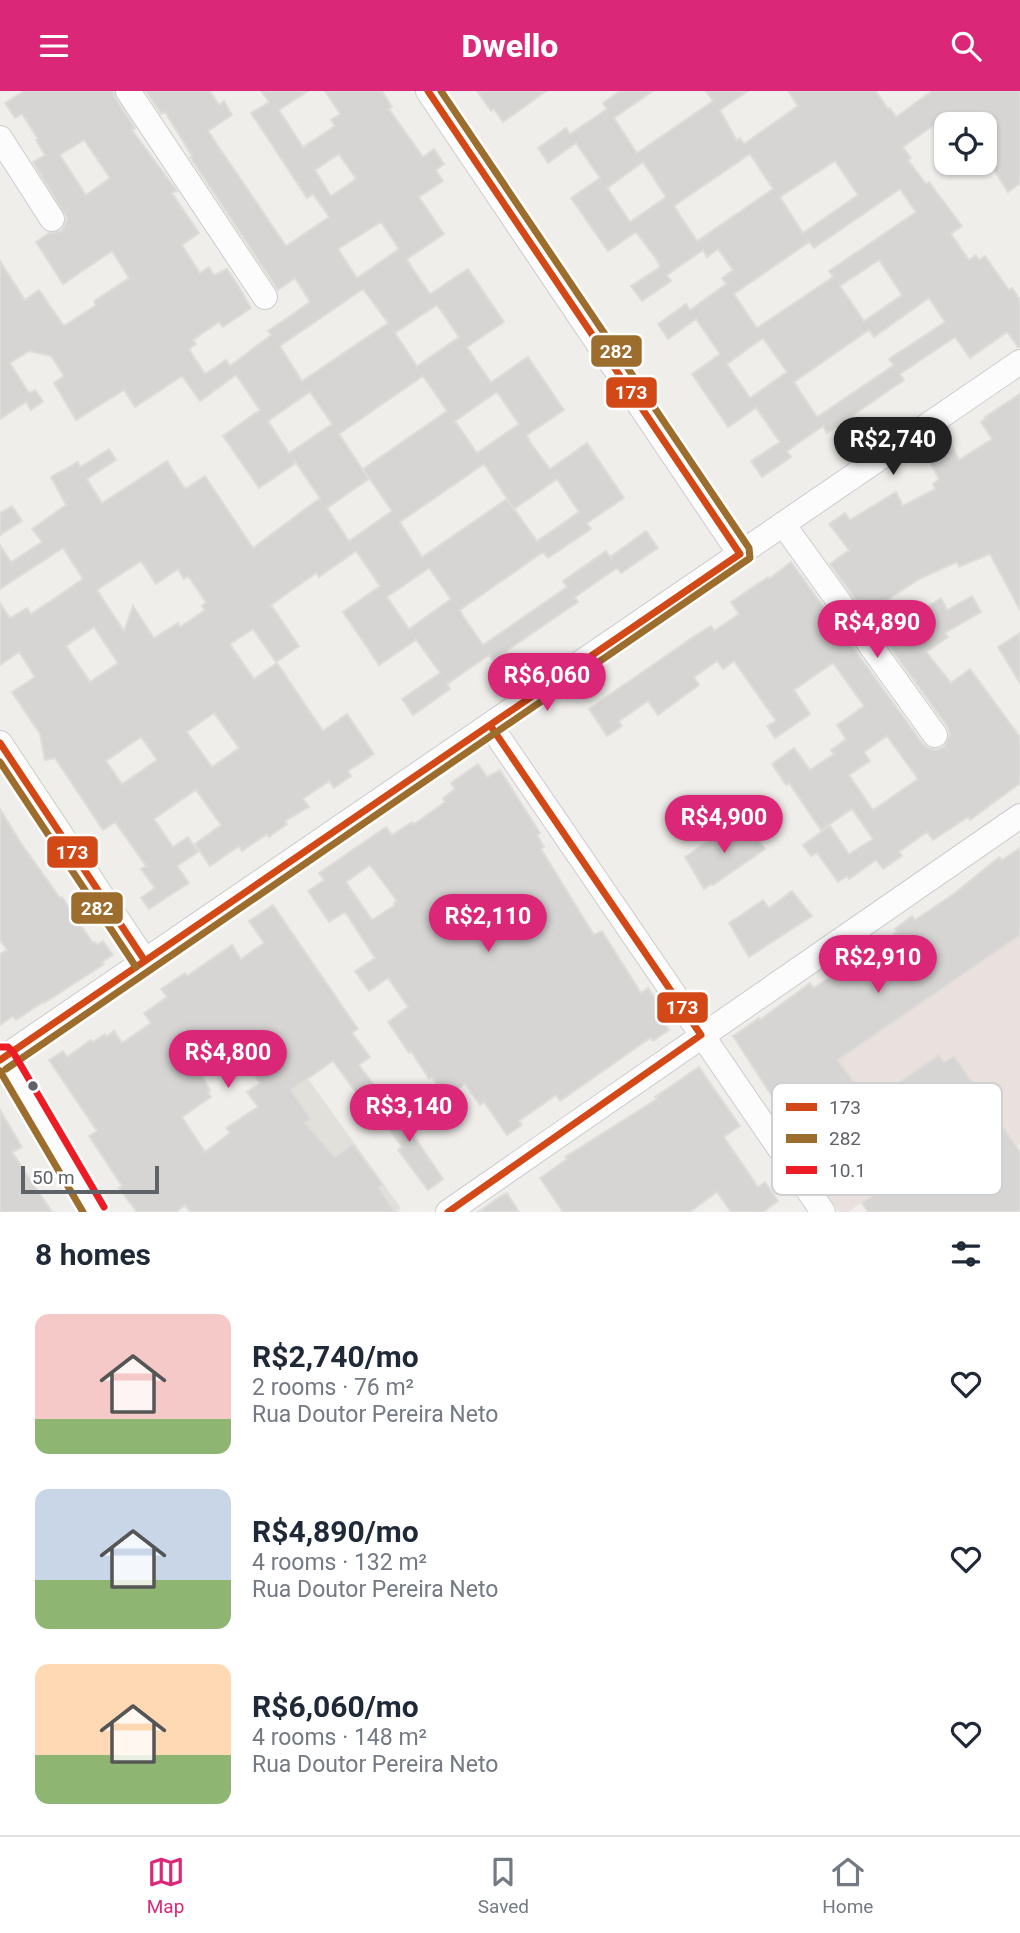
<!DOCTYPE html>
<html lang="en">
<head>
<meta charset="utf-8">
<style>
  :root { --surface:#fff; --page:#f2f2f3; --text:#1f2937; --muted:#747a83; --line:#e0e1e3; --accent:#db2777 }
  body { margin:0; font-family:Roboto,sans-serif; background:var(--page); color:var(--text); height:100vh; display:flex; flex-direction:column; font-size:26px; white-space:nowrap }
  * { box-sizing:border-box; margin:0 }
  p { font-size:23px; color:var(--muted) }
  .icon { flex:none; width:38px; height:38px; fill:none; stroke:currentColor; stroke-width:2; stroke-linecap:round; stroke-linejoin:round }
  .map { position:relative; height:1121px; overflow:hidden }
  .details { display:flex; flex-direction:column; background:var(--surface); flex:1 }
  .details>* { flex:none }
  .fabs { position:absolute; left:934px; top:21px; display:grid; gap:14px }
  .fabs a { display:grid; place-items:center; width:63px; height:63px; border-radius:14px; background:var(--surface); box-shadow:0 2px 5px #0004; font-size:35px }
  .scale { position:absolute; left:21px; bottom:18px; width:138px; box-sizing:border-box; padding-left:7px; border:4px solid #5f6368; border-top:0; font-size:19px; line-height:24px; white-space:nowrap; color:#5f6368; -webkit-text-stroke:5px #fff; paint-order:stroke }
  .price { position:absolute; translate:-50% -60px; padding:0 16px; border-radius:24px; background:var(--accent); color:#fff; font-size:23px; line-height:46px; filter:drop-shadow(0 2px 4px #0008) }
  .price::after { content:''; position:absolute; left:50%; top:42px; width:21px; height:16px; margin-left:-10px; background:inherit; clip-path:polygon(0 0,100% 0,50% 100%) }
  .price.selected { background:#222; color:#fff }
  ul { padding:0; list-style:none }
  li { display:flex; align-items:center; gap:21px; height:175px; padding:0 35px }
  li span { display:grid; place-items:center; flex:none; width:196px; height:140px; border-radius:14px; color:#555 }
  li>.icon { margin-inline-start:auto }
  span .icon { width:84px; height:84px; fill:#fffc; stroke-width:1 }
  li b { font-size:30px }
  h2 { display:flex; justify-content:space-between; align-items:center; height:84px; padding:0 35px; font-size:30px }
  header { display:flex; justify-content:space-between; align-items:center; height:91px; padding:0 35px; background:var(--accent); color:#fff; font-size:32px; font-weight:800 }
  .tab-bar { display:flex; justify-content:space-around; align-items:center; height:98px; border-top:2px solid var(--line); background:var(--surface); font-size:19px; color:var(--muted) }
  .tab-bar a { display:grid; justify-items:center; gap:4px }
  .tab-bar .selected { color:var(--accent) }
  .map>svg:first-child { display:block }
</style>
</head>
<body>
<header><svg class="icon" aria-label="menu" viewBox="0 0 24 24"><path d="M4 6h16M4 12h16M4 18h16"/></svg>Dwello<svg class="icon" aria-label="search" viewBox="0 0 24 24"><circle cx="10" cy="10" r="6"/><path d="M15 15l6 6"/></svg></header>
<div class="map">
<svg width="1020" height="1121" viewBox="0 0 1020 1121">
  <rect width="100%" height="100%" fill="#efeeea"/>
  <path fill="#e2e0da" d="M308 988 401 1117 397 1121H365L281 1006Z"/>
  <path fill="#eae0de" d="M1020 844V1053L937 1110 913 1076 848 1121H839L792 1053 863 1005 838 969Z"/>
  <path fill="#d6d5d3" stroke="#deddd9" stroke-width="2" fill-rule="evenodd" d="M24 0H113L116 8 135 37 132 39 177 100 172 102 199 142 182 154 200 182 209 176 214 184 227 178 236 191 251 217 223 236 219 231 193 249 196 253 189 258 205 283 226 269 230 275 271 244 268 240 310 211 295 187 278 199 190 66 192 65 165 21 161 23 146 0H210L219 14 224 10 232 24 208 40 286 155 329 126 313 103 307 107 251 22 269 11 261 0H308L279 19 303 56 335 35 331 29 340 23 325 0H382L392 16 389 18 423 66 434 58 444 73 436 79 443 90 419 106 444 143 407 168 411 175 430 203 468 178 504 231 467 256 479 274 491 291 528 266 564 319 527 344 530 351 550 378 587 352 624 407 587 432 591 438 548 467 543 461 460 519 463 525 483 554 567 496 563 490 606 460 612 469 610 466 646 440 658 457 621 482 617 477 575 506 578 511 493 569 489 564 447 593 450 598 413 624 402 608 440 582 415 547 416 549 379 574 343 521 380 495 356 460 319 486 316 482 271 514 299 555 276 571 253 538 230 553 254 588 277 572 323 640 347 623 374 663 348 680 351 685 334 697 329 690 303 708 309 716 285 730 287 733 269 746 267 743 242 760 239 755 210 775 195 753 221 734 196 699 154 728 173 756 188 746 198 761 177 775 189 792 149 818 141 807 155 797 141 778 146 775 115 731 103 739 55 667 45 669 40 643 12 601 35 586 19 561 0 574V512L10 527 27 517 31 523 83 488 63 457 0 498V454L11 471 42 451 32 438 66 414 51 386 78 371 80 376 109 358 116 369 87 388 102 412 167 370 185 398 205 385 253 457 320 407 294 369 296 372 259 397 223 345 260 319 236 284 200 310 182 285 135 316 124 299 76 329 54 292 64 285 51 265 29 260 10 272 29 302 35 299 43 310 31 319 26 311 0 328V170L25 209 39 199 64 235 96 214 94 210 129 187 112 160 63 193 36 151 49 142 61 140 65 134 67 127 33 71 45 64 36 49 38 48 22 23 15 27 5 12ZM84 49 110 87 86 104 60 64ZM339 63 356 88 331 105 315 79ZM381 131 399 158 357 187 338 158ZM363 198 388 232 302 290 280 255ZM437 214 459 246 417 275 395 242ZM423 285 447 320 363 378 392 420 349 450 327 417 369 388 339 343ZM310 301 332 333 289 362 268 330ZM497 301 519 333 477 362 455 330ZM484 373 514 418 557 388 579 421 537 450 507 408 422 466 400 431ZM141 470 156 493 178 478 184 488 188 485 206 511 202 515 205 519 180 536 178 532 154 547 133 515 124 540 97 499ZM429 477 451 508 409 538 387 506ZM94 536 118 572 90 591 66 555ZM214 622 239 657 212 676 187 641ZM141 646 157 669 122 693 106 670Z
    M477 0H546L503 31 494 18 491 20Z
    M620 0H653L614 27 637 62 713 10 706 0H748L720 19 737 50 740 47 744 53 798 15 788 0H876L888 18 890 17 896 26 932 0H1020V92L1008 101 985 65V33H947V53L934 34 903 56 911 67 908 69 926 93 929 91 962 135 951 143 969 169 976 164 979 169 985 165 1009 199 1012 197 1020 209V256H1018L1007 241 970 267 955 246 900 283 904 289 827 342 823 335 787 360 791 366 762 386 751 370 780 351 756 317 728 336 717 320 692 283 720 263 696 228 668 248 658 233 686 213 690 219 726 193 722 187 733 179 718 158 707 166 703 159 667 184 671 190 642 210 631 195 660 176 657 169 636 141 608 160 571 107 600 87 576 52 548 72 538 57 566 37 570 43 607 18 603 12ZM750 63 773 98 697 150 674 115ZM835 70 858 104 803 142 780 106ZM643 71 666 106 630 131 606 95 607 97ZM900 98 916 121 829 180 833 186 757 237 734 203 809 151 807 148 814 157ZM879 169 902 204 864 230 840 195ZM929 207 945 231 889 268 894 274 817 326 794 291 869 239 874 246ZM763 247 787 281 750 307 727 273Z
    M1020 303V519L990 463 959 476 957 471 921 487 887 509 904 531 941 507 947 519 972 505 981 521 945 542 948 546 926 561 951 592 970 578 1020 646V692L970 729 968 726 933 749 927 741 899 761 902 765 883 778 876 769 849 788 847 785 838 791 817 762 811 765 803 754 830 735 849 763 873 748 852 718 821 739 789 692 786 694 772 673 794 657 810 679 834 663 831 659 846 648 837 634 864 615 833 572 794 599 810 623 775 647 767 635 776 630 734 570 723 578 717 570 694 586 699 594 658 624 648 610 619 630 622 635 607 645 589 618 693 546 711 535 714 540 739 523 731 511 768 486 769 488 791 471 923 653 928 657 936 659 944 656 950 643 947 635 830 473 849 459 829 433 845 422 850 429 896 401 903 415 935 398 933 393 939 388 927 366 950 351 959 369 992 348 981 331 986 327 985 326ZM887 645 918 688 873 719 849 684 870 670 864 661Z
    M12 415 22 430 0 444V422Z
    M1020 542V592L998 556Z
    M478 673 487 686 500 679 540 742 537 744 544 756 541 758 594 844 602 840 641 902 648 897 661 915 655 919 669 939 653 950 650 947 560 1010 556 1004 519 1030 522 1034 507 1044 484 1011 480 1014 465 993 445 1006 432 986 429 988 411 960 409 962 388 931 408 916 388 887 369 900 355 880 375 867 345 821 329 831 308 800 324 789 319 782 386 736 392 744 412 731 414 733 445 711 443 707 455 698 451 692ZM370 774 397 810 394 812 395 814 372 829 346 791Z
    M0 718 21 752 60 807 62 806 93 852 95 851 97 854 103 850 113 864 102 871 104 873 44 912 43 911 16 929 13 925 0 934V863L7 859 0 849Z
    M747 732 765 758 713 794 711 793 704 798 685 766 708 750 706 748 719 739 725 747Z
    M1020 757V844L838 969 863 1004 802 1046 781 1015 779 1016 733 945 759 927 760 929 810 892 813 897 848 875 897 841 895 838 912 825 915 829 955 802 999 766 1002 769Z
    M792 800 812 825 749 866 729 832 763 809 769 817Z
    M273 814 358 938 352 942 370 966 359 974 373 993 358 1004 333 970 291 999 311 1028 305 1032 335 1066 353 1053 383 1094 379 1097 395 1121H190L185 1114 176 1121H137L119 1097 122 1095 89 1045 97 1040 49 969 63 960 67 966 91 949 93 951 105 943 106 946 114 940 122 952 151 932 144 922 167 906 161 898 185 882 187 885 232 854 241 868 264 852 249 830ZM233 952 260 992 247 1001 258 1016 226 1037 230 1042 205 1061 182 1026 211 1006 208 1001 210 999 197 976Z
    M939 964 944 971 954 965 1020 1061V1121H868L862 1112 935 1061 891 997Z
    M699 976 740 1035 724 1046 758 1096 765 1091 778 1110 763 1121H731L717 1101 690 1121H563L540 1087 567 1068 565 1066 657 1008 655 1006Z
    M387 1005 443 1088 428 1099 398 1059 402 1056 373 1015Z
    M0 1019 22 1056 12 1061 52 1121H0Z
    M507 1102 519 1121H478L499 1106Z"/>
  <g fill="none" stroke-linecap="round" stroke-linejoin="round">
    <defs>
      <path id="minor" d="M128 0 265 206
        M428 0 740 463
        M0 47 52 128
        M783 433 935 644
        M490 634 823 1121
        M0 652 145 870
        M4 966 95 1121
        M0 969 1020 271
        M448 1121 1020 725"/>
    </defs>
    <use href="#minor" stroke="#cbcccc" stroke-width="26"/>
    <use href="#minor" stroke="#fdfcfc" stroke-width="24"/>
    <defs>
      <path id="bus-1" d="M0 652 145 870
        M0 969 740 463 428 0
        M448 1121 701 944 490 634"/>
      <path id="bus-2" d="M0 671 136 876
        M6 978 750 467 749 457 441 0
        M0 980 83 1121"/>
      <path id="bus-3" d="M0 956H8L13 961 104 1116"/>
    </defs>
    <use href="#bus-1" stroke="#fff" stroke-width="12"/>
    <use href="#bus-2" stroke="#fff" stroke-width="12"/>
    <use href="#bus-3" stroke="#fff" stroke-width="12"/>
    <use href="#bus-1" stroke="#d24917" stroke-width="7"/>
    <use href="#bus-2" stroke="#9c6d2c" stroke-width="7"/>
    <use href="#bus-3" stroke="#ed1c24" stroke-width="7"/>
  </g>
  <circle fill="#5f6368" stroke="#fff" stroke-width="2.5" cx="33" cy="995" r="6"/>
  <rect x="772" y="992" width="230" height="112" rx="10" fill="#fff" stroke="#cfd0d2" stroke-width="2"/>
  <rect x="786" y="1012" width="31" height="8" fill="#d24917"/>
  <rect x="786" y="1043" width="31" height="9" fill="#9c6d2c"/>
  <rect x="786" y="1075" width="31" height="8" fill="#ed1c24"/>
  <g font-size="19" fill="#5f6368">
    <text x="829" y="1023">173</text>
    <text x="829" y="1054">282</text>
    <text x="829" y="1086">10.1</text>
  </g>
  <g stroke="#fff" stroke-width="2.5">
    <rect x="590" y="243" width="53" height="34" rx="7" fill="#9c6d2c"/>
    <rect x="605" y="285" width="53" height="33" rx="7" fill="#d24917"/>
    <rect x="46" y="744" width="53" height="34" rx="7" fill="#d24917"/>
    <rect x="70" y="800" width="54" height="34" rx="7" fill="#9c6d2c"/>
    <rect x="656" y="900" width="53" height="33" rx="7" fill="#d24917"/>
  </g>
  <g font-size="19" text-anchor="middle" font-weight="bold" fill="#fff">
    <text x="616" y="267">282</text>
    <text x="631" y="308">173</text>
    <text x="72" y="768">173</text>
    <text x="97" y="824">282</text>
    <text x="682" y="923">173</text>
  </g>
</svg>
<div class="fabs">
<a><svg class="icon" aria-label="locate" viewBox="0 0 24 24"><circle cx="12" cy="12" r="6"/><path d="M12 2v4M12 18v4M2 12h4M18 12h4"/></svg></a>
</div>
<div class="scale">50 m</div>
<b class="price selected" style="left:893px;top:386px">R$2,740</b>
<b class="price" style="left:877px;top:569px">R$4,890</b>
<b class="price" style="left:547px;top:622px">R$6,060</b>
<b class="price" style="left:724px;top:764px">R$4,900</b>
<b class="price" style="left:488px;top:863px">R$2,110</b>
<b class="price" style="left:878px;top:904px">R$2,910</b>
<b class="price" style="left:228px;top:999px">R$4,800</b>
<b class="price" style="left:409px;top:1053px">R$3,140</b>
</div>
<section class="details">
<h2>8 homes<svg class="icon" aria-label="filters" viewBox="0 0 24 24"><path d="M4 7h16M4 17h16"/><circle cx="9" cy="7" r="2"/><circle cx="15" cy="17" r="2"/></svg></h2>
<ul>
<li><span style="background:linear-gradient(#f6c9c9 75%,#8fb573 0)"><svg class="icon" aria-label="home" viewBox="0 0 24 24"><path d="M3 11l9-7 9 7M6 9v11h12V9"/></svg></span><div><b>R$2,740/mo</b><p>2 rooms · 76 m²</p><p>Rua Doutor Pereira Neto</p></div><svg class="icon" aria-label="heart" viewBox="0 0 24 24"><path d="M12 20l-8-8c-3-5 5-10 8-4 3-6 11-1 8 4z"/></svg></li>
<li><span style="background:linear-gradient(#c9d6e8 65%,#8fb573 0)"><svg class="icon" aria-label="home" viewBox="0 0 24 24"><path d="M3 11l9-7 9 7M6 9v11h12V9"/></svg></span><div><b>R$4,890/mo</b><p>4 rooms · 132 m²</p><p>Rua Doutor Pereira Neto</p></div><svg class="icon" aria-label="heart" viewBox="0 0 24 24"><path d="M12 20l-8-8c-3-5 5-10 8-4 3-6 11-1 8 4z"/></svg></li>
<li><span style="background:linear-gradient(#ffd9b3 65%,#8fb573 0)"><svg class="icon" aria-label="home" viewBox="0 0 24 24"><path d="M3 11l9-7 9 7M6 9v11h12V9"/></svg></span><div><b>R$6,060/mo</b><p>4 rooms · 148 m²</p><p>Rua Doutor Pereira Neto</p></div><svg class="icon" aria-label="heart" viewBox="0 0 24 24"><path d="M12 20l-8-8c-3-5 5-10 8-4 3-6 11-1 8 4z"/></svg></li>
</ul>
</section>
<nav class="tab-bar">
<a class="selected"><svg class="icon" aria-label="map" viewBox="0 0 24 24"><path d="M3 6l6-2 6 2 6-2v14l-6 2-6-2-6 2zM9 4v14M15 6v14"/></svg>Map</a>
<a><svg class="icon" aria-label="saved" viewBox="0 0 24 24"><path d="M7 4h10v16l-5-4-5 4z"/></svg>Saved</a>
<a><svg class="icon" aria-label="home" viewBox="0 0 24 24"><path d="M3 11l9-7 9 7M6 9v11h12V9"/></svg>Home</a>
</nav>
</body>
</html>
